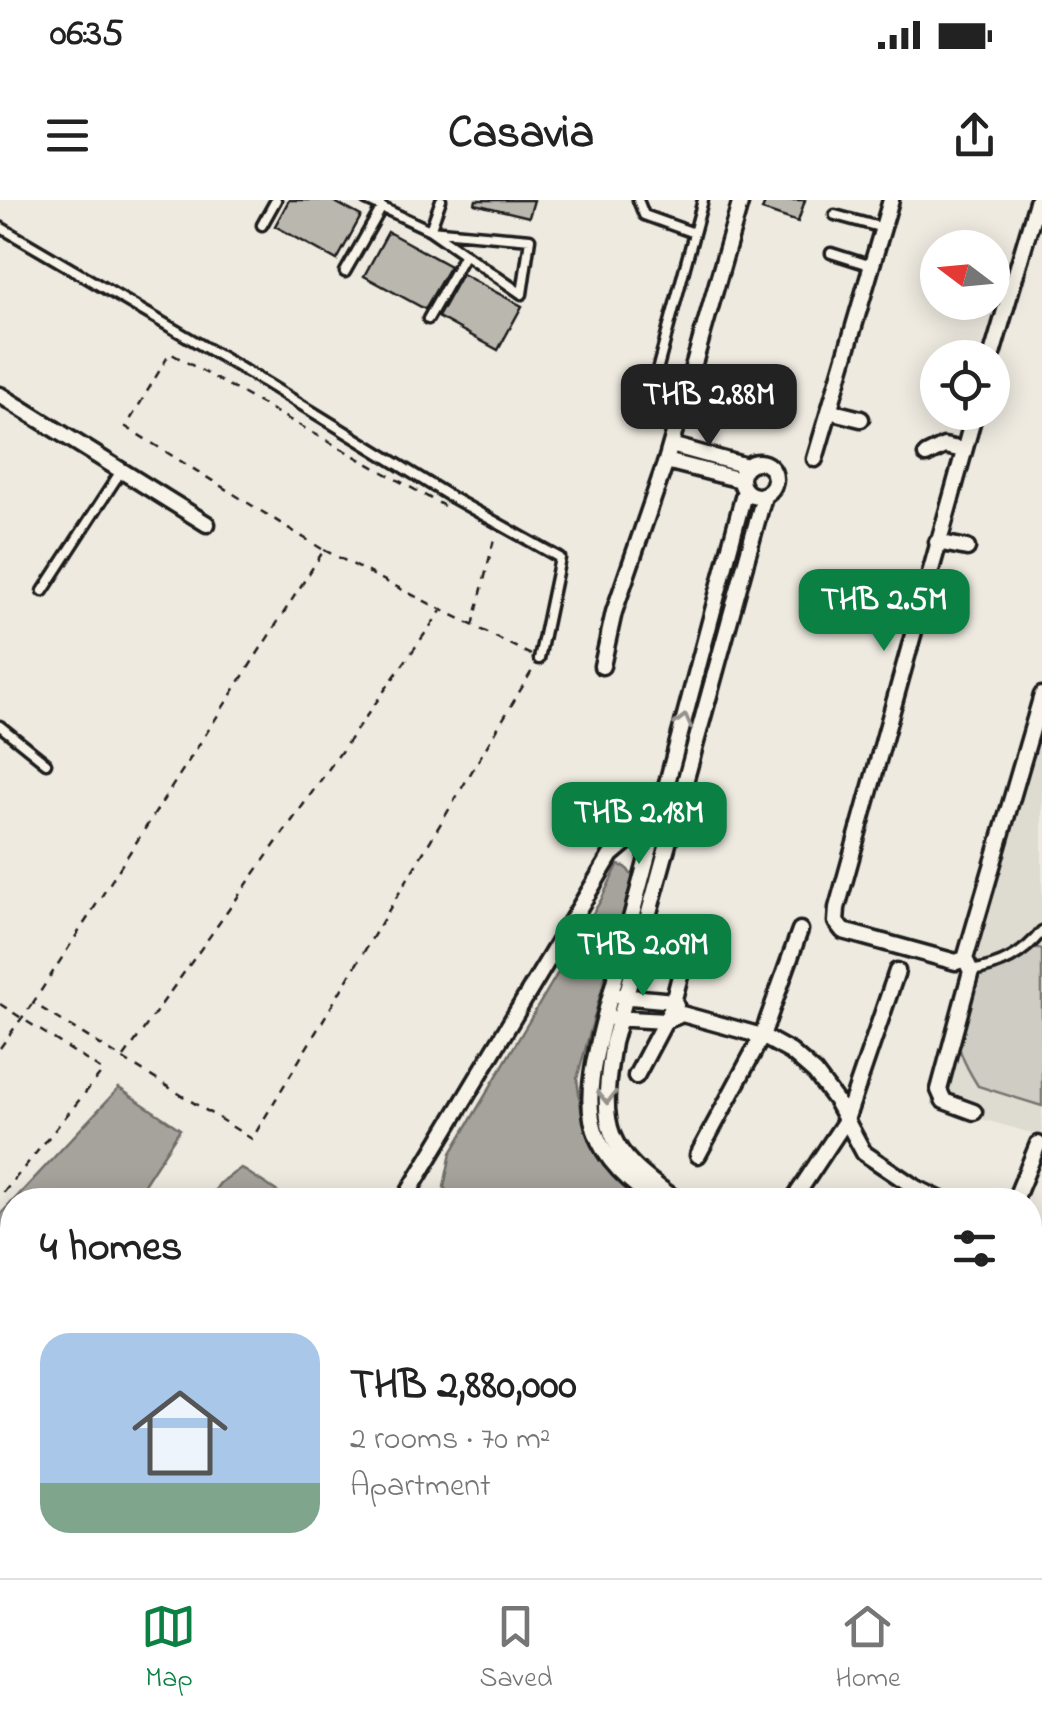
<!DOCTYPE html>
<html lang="en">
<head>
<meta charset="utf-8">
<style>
  :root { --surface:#fff; --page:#f6f6f6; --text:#222; --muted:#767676; --line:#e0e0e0; --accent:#0b8043 }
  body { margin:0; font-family:"Indie Flower",sans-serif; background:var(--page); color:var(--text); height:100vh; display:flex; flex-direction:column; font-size:38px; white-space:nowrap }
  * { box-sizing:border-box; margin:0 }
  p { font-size:32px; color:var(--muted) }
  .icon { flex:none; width:55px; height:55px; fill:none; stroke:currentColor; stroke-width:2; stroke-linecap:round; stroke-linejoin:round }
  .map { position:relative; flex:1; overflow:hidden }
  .panel { position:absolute; left:0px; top:988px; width:1042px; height:392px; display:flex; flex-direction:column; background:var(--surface); border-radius:40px 40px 0 0; box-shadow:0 5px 25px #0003 }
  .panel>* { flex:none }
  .needle { width:65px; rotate:286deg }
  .buttons { position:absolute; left:920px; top:30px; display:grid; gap:20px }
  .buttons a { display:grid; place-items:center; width:90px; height:90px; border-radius:50%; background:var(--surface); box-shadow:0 5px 25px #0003; font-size:50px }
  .price { position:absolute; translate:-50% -85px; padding:0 22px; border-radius:20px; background:var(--accent); color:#fff; font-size:32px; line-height:65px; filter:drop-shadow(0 2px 5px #0008) }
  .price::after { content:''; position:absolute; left:50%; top:60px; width:30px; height:22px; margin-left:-15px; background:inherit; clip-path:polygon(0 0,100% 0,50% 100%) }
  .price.current { background:#222; color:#fff }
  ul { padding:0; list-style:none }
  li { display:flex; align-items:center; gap:30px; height:250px; padding:0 40px }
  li+li { border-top:2px solid var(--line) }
  li span { display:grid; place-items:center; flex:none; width:280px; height:200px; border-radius:30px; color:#555 }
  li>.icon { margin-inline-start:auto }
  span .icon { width:120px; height:120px; fill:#fffc; stroke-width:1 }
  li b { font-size:42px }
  h2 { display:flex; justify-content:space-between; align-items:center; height:120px; padding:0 40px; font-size:42px }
  .status { display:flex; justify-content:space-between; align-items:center; height:70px; padding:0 50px; background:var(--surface); direction:ltr }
  .status svg { height:28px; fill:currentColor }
  header { display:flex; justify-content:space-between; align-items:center; height:130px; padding:0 40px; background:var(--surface); font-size:45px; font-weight:800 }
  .menu { display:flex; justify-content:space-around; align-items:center; height:140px; border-top:2px solid var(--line); background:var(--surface); font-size:28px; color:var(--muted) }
  .menu a { display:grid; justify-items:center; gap:5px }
  .menu .current { color:var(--accent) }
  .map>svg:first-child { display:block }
</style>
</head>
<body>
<div class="status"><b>06:35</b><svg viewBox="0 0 49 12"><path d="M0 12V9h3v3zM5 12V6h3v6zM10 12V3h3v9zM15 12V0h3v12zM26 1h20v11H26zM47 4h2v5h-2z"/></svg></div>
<header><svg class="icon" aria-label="menu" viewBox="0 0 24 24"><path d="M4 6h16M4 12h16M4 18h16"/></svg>Casavia<svg class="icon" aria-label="share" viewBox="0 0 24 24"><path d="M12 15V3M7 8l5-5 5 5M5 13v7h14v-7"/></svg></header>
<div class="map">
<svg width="1042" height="1378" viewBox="0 0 1042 1378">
  <rect width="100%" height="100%" fill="#eeeae0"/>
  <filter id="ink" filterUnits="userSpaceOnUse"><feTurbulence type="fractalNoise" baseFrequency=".01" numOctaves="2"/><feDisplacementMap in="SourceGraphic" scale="20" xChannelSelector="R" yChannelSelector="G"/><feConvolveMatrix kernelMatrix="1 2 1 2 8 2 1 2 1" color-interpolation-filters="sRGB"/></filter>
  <g filter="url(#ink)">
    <path fill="#dedbd1" d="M1042 514V936L931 905Z"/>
    <path fill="#cfccc3" stroke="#767470" stroke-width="2.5" d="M1037 748 1042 749V906L978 886C946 835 953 819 980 769Z"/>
    <path fill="#a6a39d" stroke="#6f6d69" stroke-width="2.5" d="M618 665 626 667 633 677 577 879 582 915 596 950 622 978 654 1000H452L444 987 451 953 601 700Z
      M119 888 180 929 134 1000H14Z
      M241 968 290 1000H208L220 983Z
      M12 1002V1100L0 1118V1015Z
      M12 1280V1368H123L115 1378H0V1299Z"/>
    <path fill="#bab7af" stroke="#1c1c1c" stroke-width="2.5" d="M289 0H331L361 16 337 60 275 26Z
      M476 0H534L529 17 475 4Z
      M766 0H805L798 22 762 10Z
      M388 32 450 66 425 109 364 76Z
      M462 74 522 106 498 150 438 117Z"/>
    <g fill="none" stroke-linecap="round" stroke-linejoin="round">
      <defs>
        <path id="service" d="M366 0 430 30 522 94 530 39 430 30
          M638 0 644 15 694 33
          M835 15 883 28
          M262 25 276 0
          M0 27 266 183 451 297 560 358 539 459
          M430 30 441 0
          M831 53 872 66
          M345 72 382 7
          M428 119 465 54
          M648 204 703 0
          M43 391 121 271
          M0 526 46 563
          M971 771C1001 766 1023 755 1042 731"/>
        <path id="minor" d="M991 158 1037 2
          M0 195 207 324
          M829 211 861 219
          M975 212 837 708 836 722 843 731 956 762 965 759 1042 495
          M671 245 747 266
          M926 255 944 246 964 250
          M815 259 891 0
          M666 261 741 280
          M741 279a17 17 0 1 1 34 0a17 17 0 1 1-34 0Z
          M937 342 967 348
          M602 466 614 412 666 261 741 0
          M965 759 971 771 939 890 944 901 974 912
          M620 796 674 801 676 805
          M612 818 665 821 682 814 762 836 791 852 815 873 836 901 864 953 916 988 941 1000
          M636 876 671 810 687 749
          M698 955 762 836 800 730
          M404 1000 611 655 637 633 662 622
          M655 1000C576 945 583 902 605 816L745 290
          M677 1000C604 950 599 929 613 843L764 296
          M793 1000 846 920 897 771
          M1015 1000 1038 944
          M1030 1050 1042 1057
          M1030 1143 1042 1129
          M756 1368 770 1378
          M413 1378 420 1368
          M529 1378 536 1368
          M648 1378 656 1368
          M896 1378 902 1368
          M920 1378 927 1368"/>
      </defs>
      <use href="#service" stroke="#1c1c1c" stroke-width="15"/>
      <use href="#minor" stroke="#1c1c1c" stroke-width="21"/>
      <path stroke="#1c1c1c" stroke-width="2.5" stroke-dasharray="8 8" stroke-linecap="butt" d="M322 349 126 227 170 153 444 306
        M324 350 539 459 252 939 33 803Z
        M473 426 495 335
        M0 804 103 871 0 997
        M0 848 32 804
        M124 857 441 411"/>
      <use href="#service" stroke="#f7f3e8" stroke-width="8"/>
      <use href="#minor" stroke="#f7f3e8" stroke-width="14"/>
    </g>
    <defs><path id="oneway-chevron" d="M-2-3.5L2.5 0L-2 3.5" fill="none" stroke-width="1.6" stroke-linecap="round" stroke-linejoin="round" transform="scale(2.5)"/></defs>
    <g stroke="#94928c">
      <use href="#oneway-chevron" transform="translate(684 521) rotate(-75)"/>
      <use href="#oneway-chevron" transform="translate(607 897) rotate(89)"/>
    </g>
  </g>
</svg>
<div class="buttons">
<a><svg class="needle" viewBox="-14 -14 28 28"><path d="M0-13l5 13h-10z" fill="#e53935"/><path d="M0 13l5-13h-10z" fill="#767676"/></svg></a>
<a><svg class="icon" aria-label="locate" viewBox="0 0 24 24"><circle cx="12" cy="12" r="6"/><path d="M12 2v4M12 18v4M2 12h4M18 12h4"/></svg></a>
</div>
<b class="price current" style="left:709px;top:249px">THB 2.88M</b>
<b class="price" style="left:884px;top:454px">THB 2.5M</b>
<b class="price" style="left:639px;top:667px">THB 2.18M</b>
<b class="price" style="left:643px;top:799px">THB 2.09M</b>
<section class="panel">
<h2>4 homes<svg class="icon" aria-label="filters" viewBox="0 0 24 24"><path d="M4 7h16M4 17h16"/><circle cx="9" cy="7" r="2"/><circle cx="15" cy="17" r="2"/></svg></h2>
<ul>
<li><span style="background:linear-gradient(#a9c7e8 75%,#7fa58c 0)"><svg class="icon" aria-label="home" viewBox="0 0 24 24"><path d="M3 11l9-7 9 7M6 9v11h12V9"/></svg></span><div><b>THB 2,880,000</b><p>2 rooms · 70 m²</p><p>Apartment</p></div></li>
</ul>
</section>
</div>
<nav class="menu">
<a class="current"><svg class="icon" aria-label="map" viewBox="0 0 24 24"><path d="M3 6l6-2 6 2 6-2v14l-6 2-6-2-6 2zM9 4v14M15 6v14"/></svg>Map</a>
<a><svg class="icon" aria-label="saved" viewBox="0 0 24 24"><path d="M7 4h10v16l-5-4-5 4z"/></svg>Saved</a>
<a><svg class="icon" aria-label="home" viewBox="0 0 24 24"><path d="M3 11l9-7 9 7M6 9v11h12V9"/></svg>Home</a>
</nav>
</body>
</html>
